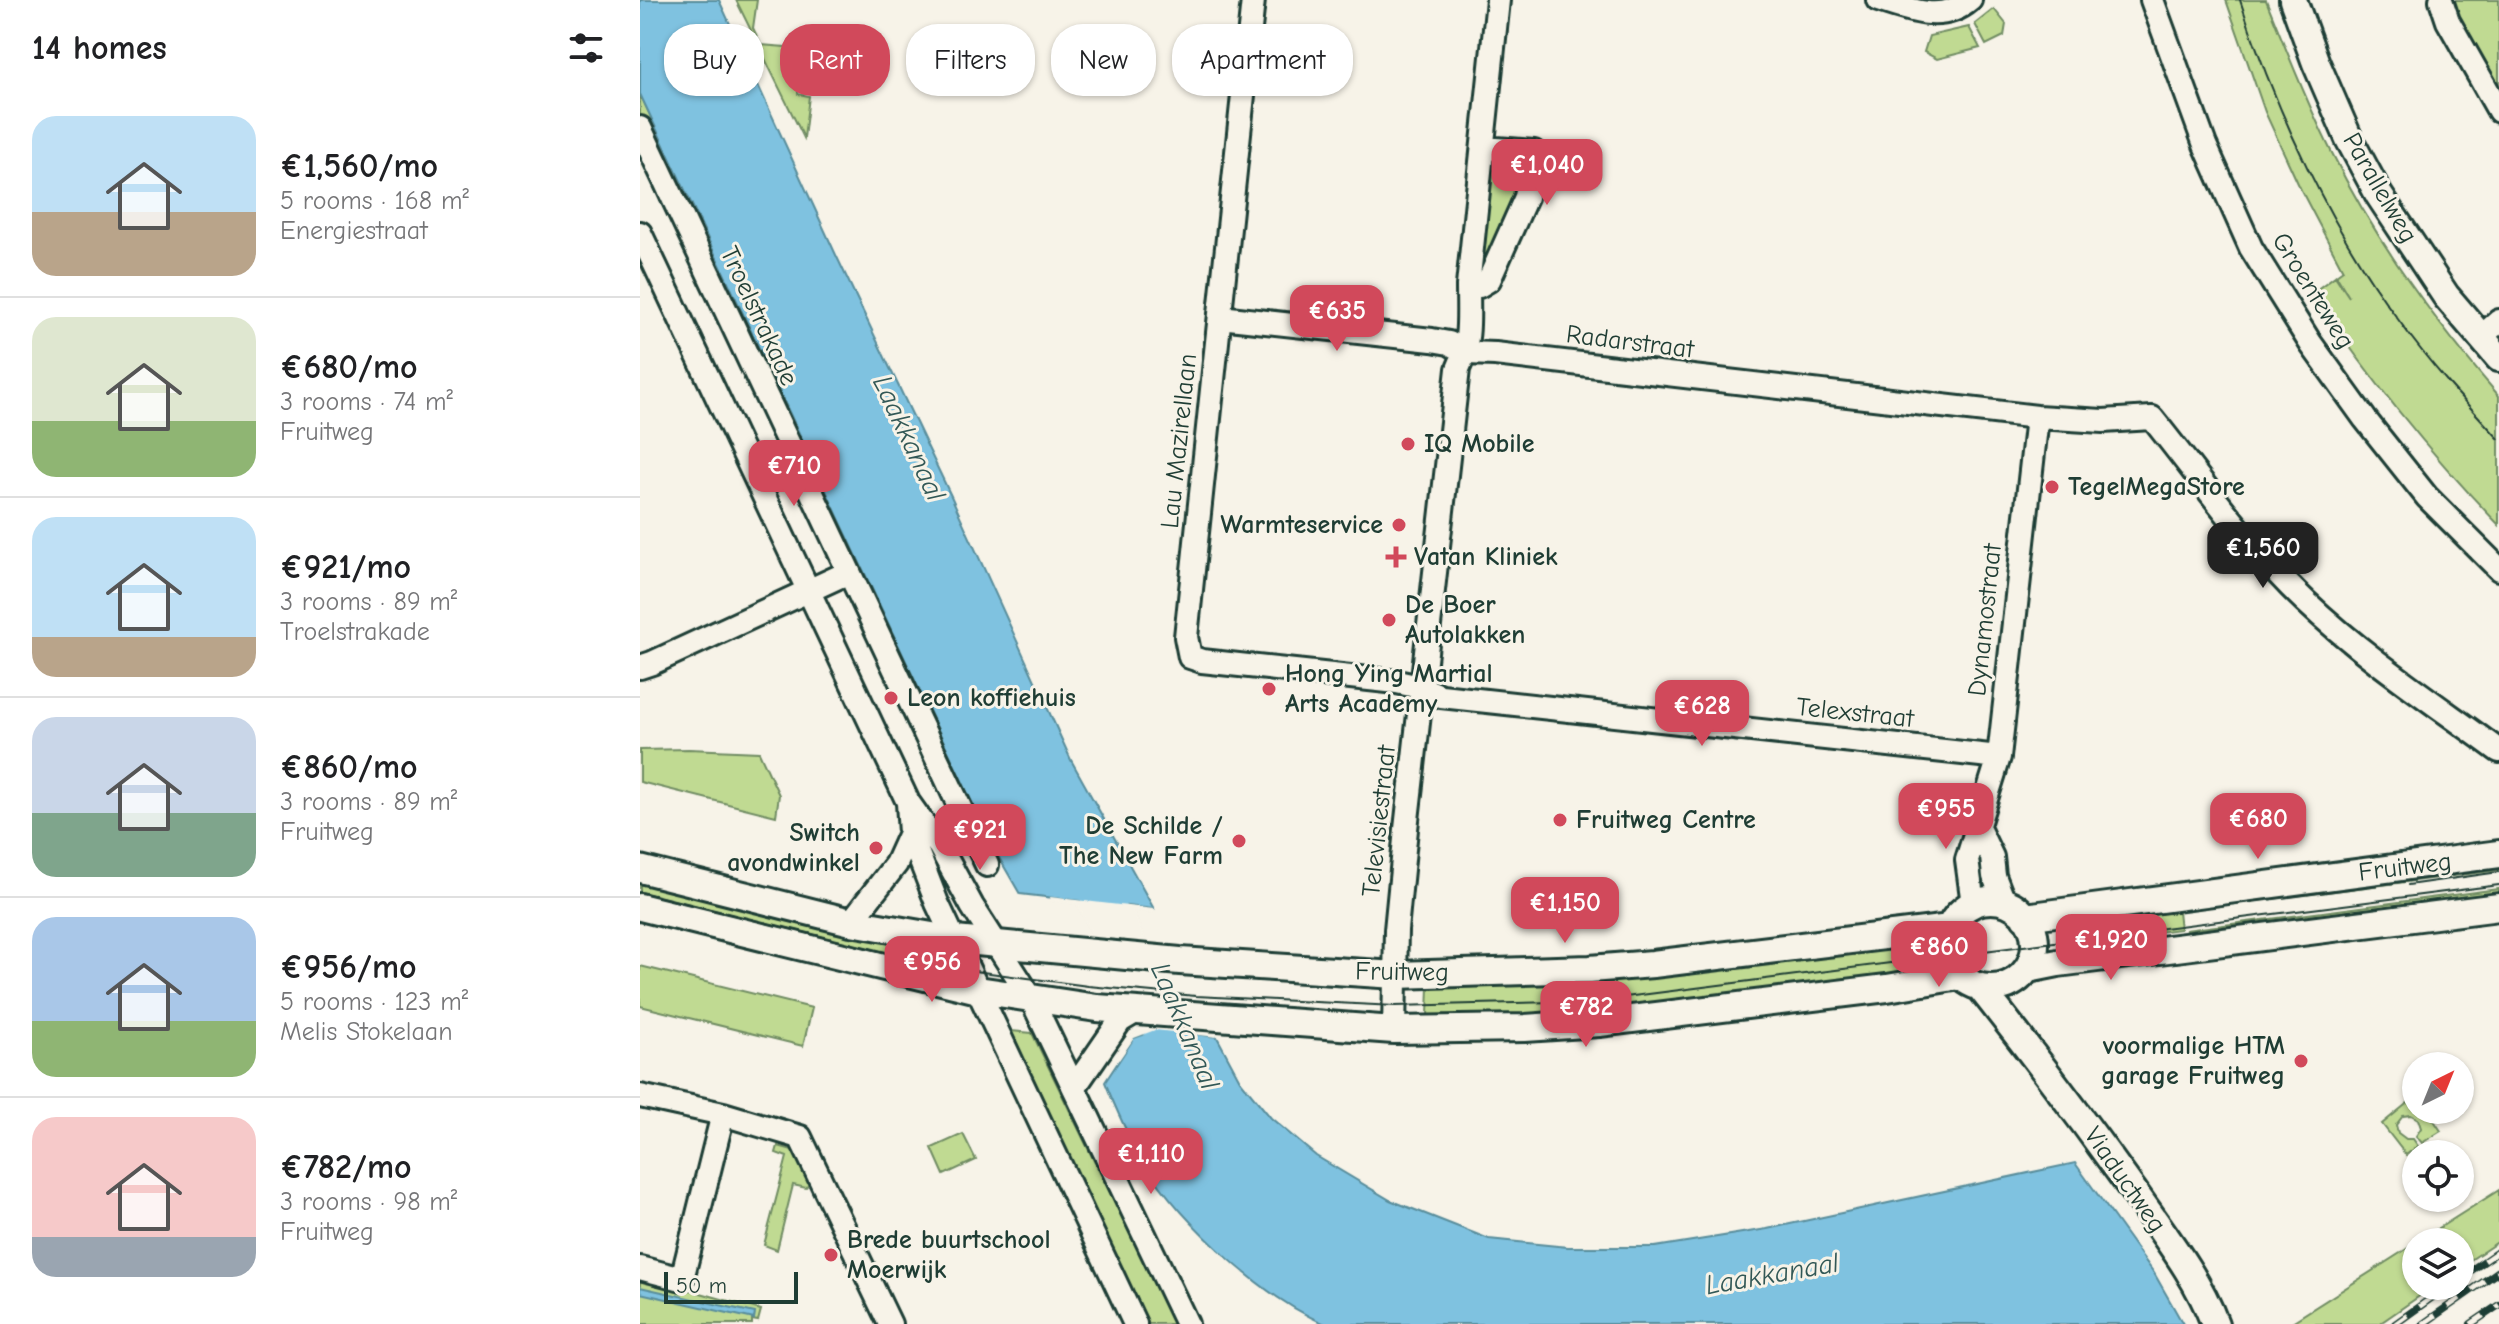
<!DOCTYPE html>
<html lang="en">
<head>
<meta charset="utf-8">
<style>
  :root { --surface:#fff; --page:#f6f6f6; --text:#202124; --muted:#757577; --line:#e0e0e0; --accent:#d1495b }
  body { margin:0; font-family:"Comic Neue",sans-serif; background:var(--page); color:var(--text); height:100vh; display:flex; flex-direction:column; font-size:30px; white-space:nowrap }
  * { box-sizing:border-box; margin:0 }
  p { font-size:26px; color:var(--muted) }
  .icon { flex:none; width:44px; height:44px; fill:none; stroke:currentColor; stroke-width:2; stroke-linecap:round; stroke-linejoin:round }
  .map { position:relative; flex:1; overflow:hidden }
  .details { display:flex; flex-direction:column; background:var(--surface); width:640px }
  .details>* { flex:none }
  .banner { position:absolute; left:24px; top:24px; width:760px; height:72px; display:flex; gap:16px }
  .needle { width:52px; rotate:43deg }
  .buttons { position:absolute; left:1762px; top:1052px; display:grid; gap:16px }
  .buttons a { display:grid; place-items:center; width:72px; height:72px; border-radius:50%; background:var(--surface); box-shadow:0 2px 6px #0004; font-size:40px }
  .scale { position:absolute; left:24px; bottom:20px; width:134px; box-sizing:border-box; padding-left:8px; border:4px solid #1f3d34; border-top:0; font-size:22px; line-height:28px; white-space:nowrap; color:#1f3d34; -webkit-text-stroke:6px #f7f3e8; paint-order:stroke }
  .price { position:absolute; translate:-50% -68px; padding:0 18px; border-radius:16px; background:var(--accent); color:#fff; font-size:26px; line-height:52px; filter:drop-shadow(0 2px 4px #0008) }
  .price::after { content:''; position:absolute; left:50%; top:48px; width:24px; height:18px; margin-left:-12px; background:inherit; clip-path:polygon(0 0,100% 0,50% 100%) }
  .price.current { background:#222; color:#fff }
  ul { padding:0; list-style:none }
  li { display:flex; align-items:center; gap:24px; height:200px; padding:0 32px }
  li+li { border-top:2px solid var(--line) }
  li span { display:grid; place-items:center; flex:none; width:224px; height:160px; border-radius:24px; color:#555 }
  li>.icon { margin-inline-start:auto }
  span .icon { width:96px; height:96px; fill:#fffc; stroke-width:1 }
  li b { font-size:34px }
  h2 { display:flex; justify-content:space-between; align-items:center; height:96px; padding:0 32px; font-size:34px }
  .chip { padding:0 28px; border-radius:32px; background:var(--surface); box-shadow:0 2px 6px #0004; font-size:28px; line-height:72px }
  .chip.current { background:var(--accent); color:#fff }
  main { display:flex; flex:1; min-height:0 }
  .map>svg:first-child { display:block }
</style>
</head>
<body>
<main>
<section class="details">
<h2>14 homes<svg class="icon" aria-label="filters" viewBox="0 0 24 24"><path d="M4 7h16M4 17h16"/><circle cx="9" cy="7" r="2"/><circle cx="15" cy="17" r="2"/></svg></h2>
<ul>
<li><span style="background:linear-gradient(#bfe0f5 60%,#b9a48a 0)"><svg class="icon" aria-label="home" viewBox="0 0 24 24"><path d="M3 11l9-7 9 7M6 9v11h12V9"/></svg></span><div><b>€1,560/mo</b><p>5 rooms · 168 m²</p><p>Energiestraat</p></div></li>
<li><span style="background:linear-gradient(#dfe7d0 65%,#8fb573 0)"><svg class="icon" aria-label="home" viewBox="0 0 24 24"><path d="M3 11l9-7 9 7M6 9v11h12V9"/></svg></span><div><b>€680/mo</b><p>3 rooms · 74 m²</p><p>Fruitweg</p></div></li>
<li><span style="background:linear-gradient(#bfe0f5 75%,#b9a48a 0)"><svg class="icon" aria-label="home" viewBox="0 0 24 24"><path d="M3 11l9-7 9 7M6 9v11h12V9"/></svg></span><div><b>€921/mo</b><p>3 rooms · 89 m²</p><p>Troelstrakade</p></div></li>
<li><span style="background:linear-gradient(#c9d6e8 60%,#7fa58c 0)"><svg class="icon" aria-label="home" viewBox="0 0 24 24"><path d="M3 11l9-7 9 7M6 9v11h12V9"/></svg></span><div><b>€860/mo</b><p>3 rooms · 89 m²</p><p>Fruitweg</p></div></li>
<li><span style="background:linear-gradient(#a9c7e8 65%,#8fb573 0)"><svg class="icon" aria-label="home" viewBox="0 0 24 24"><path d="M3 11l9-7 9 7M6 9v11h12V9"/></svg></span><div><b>€956/mo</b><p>5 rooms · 123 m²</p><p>Melis Stokelaan</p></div></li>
<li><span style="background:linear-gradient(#f6c9c9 75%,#9aa5b1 0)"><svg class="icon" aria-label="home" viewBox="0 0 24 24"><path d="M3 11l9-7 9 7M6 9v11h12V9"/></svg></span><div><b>€782/mo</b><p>3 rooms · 98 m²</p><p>Fruitweg</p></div></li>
</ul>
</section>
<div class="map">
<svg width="1859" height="1324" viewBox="0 0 1859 1324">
  <rect width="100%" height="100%" fill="#f7f3e8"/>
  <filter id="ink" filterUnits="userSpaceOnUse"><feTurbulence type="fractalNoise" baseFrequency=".0125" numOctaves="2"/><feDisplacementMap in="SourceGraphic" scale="16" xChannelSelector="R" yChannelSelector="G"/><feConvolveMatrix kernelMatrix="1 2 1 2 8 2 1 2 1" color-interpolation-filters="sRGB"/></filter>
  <g filter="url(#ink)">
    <path fill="#c0da92" stroke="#708c63" stroke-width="2" d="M96 0H117L113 28 121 45 158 48V94L169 96 164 138Z
      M1586 0H1626C1647 51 1666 102 1691 151 1735 240 1794 321 1859 396V525C1789 453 1728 376 1672 293L1695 276 1709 297 1696 275 1703 270 1661 190 1625 112Z
      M1813 0H1859V91L1819 20Z
      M1354 9 1366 24 1364 36 1346 45 1335 24Z
      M1329 27 1340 48 1297 59 1284 52 1289 36Z
      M0 94 359 859 351 863 0 116Z
      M864 162C879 166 882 176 882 190L841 273 851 170 856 164Z
      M49 749 119 752 139 795 136 816 0 782V750Z
      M1859 863V870L1538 911 1540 929 1435 943 1429 916Z
      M0 875 277 940 293 975 0 902Z
      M1859 889V895L1545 936 1546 930Z
      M1268 946 1274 975 957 1014 791 1020 788 1016 789 986 1158 954 1159 961Z
      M0 966 172 1008 163 1046 0 1006Z
      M371 1031 392 1033 455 1163 468 1178 536 1324H508Z
      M1776 1096V1110H1787L1801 1131 1782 1143 1776 1136 1781 1128 1778 1119 1771 1115 1763 1116 1756 1125 1758 1133 1766 1139H1773L1778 1146 1766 1155 1742 1124Z
      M323 1134 336 1160 304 1175 292 1148Z
      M138 1146 156 1151 169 1184 166 1188 153 1185 137 1250 124 1245 147 1157 136 1153Z
      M1859 1190V1241L1820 1267V1242H1777Z
      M1776 1243V1286H1794L1739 1324H1649Z
      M0 1276 121 1310 118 1321 112 1320V1324H0Z"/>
    <path fill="#7fc2e0" stroke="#598d9b" stroke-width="2" d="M0 0H79L196 255 311 496 431 760 514 909 487 906 542 1032 577 1037 600 1080 631 1118 676 1156 750 1200 849 1239 928 1247H1015L1127 1229 1435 1163 1514 1273 1543 1324H685C618 1295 531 1213 496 1149 484 1128 474 1104 465 1082L494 1038 503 1035 440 901 380 894 354 849 0 94Z
      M0 1287 115 1313 114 1319 0 1293Z"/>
    <path fill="#f7f3e8" d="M410 897 514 909 516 913 493 911 544 1029 575 1033 577 1037 515 1030 494 1038 479 1060 477 1056 490 1036 499 1032 437 904 411 901Z"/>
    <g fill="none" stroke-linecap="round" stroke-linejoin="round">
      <defs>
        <path id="minor" d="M613 0 546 637 550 657 562 661 757 682 780 687 801 696 1359 757
          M1238 0C1270 10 1302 24 1330 0
          M1512 0 1565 145 1611 248 1671 344 1725 419 1787 497 1859 569
          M1801 0 1808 21 1859 111
          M0 128 347 865
          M0 233 268 802 300 847 332 906 391 998 547 1324
          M828 286H839L849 280 886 197 894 152 844 148
          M580 317 792 340 809 343 826 353 855 354 1397 417 1463 421 1512 418C1562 480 1607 546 1665 601 1724 657 1794 703 1859 751
          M1841 337 1859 321
          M0 667 12 663 209 572
          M268 803 270 833 297 903 495 1324
          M1338 828 1352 857 1354 876 1364 902
          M1333 904 1327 860 1359 757 1397 417
          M211 922 256 864 270 833
          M754 1030 756 930 766 829 818 369C831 342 828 315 828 286L858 0
          M434 1088 480 1021 497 1011
          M0 1096 83 1114 160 1137 250 1324
          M0 1268 42 1279 83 1114"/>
        <path id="tertiary" d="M1653 0 1676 63 1709 139 1739 195 1806 296 1859 358
          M0 869 211 922 315 940 540 961 756 975 950 969 1013 964 1310 928
          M1307 944a44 44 0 1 1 88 0a44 44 0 1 1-88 0Z
          M0 907 338 990 457 1008 754 1030 885 1028 959 1023 1247 988 1320 976
          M1385 917 1859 854
          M1388 969 1418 963 1859 907
          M1340 987C1393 1054 1445 1123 1495 1193 1524 1235 1557 1276 1575 1324"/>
      </defs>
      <use href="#minor" stroke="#1f3d34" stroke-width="28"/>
      <use href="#tertiary" stroke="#1f3d34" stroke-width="32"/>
      <use href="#minor" stroke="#f7f3e8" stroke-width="22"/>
      <use href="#tertiary" stroke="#f7f3e8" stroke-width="26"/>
      <path stroke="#1f3d34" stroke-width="2" d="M1600 0C1635 109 1691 230 1760 322 1790 364 1824 401 1859 439
        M1768 885 1859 872
        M0 892 305 967 448 986 556 996 755 1006 954 1001 1859 885"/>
      <defs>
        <path id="rail" d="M1820 1278 1859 1251
          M1755 1324 1808 1286
          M1783 1324 1859 1271
          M1831 1324 1859 1305"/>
      </defs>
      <use href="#rail" stroke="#1f3d34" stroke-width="8"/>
      <use href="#rail" stroke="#f7f3e8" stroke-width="5" stroke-dasharray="15" stroke-linecap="butt"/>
    </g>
  </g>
  <g fill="#d1495b" stroke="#f7f3e8" stroke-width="3">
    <circle cx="768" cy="444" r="8"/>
    <circle cx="1412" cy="487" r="8"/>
    <circle cx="759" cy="525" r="8"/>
    <path d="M752 545h8v8h8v8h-8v8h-8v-8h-8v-8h8z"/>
    <circle cx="749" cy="620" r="8"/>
    <circle cx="629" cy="689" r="8"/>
    <circle cx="251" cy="698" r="8"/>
    <circle cx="920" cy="820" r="8"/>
    <circle cx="599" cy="841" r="8"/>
    <circle cx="236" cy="848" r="8"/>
    <circle cx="1661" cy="1061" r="8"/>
    <circle cx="191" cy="1255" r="8"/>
  </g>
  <g text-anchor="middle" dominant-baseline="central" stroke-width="6" stroke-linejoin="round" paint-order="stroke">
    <g font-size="26" fill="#1f3d34" stroke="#f7f3e8">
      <text transform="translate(1740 188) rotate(60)">Parallelweg</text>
      <text transform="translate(1673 291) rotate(58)">Groenteweg</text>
      <text transform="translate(119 316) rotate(65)">Troelstrakade</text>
      <text transform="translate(990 342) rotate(7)">Radarstraat</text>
      <text transform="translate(539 441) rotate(-84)">Lau Mazirellaan</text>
      <text transform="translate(1345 620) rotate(-84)">Dynamostraat</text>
      <text transform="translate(1215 713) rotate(6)">Telexstraat</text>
      <text transform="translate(739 821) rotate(-84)">Televisiestraat</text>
      <text transform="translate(1765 867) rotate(-7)">Fruitweg</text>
      <text transform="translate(762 972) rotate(1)">Fruitweg</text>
      <text transform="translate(1485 1180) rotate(55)">Viaductweg</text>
    </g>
    <g font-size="26" font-weight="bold" fill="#1f3d34" stroke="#f7f3e8" text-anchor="start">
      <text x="784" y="444">IQ Mobile</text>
      <text x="1428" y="487">TegelMegaStore</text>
      <text x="743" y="525" text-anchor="end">Warmteservice</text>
      <text x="774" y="557">Vatan Kliniek</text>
      <text x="765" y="605">De Boer<tspan x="765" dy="30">Autolakken</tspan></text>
      <text x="645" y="674">Hong Ying Martial<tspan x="645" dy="30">Arts Academy</tspan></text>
      <text x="267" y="698">Leon koffiehuis</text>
      <text x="936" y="820">Fruitweg Centre</text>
      <text x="583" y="826" text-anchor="end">De Schilde /<tspan x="583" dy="30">The New Farm</tspan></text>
      <text x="220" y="833" text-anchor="end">Switch<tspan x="220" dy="30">avondwinkel</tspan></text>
      <text x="1645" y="1046" text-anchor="end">voormalige HTM<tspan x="1645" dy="30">garage Fruitweg</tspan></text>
      <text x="207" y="1240">Brede buurtschool<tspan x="207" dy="30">Moerwijk</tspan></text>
    </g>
    <g font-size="28" font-style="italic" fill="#325856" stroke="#f7f3e8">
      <text transform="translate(269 438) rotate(65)">Laakkanaal</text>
      <text transform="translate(545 1026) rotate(67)">Laakkanaal</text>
      <text transform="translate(1132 1274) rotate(-10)">Laakkanaal</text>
    </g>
  </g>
</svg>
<div class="buttons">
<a><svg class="needle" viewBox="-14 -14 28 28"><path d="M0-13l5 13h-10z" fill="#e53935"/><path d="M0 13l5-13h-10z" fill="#757577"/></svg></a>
<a><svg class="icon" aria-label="locate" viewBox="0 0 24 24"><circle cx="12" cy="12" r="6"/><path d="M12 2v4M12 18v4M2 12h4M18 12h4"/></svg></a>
<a><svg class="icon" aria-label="layers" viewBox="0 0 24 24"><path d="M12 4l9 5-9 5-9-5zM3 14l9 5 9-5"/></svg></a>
</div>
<div class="scale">50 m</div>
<b class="price" style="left:907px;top:207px">€1,040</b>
<b class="price" style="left:697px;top:353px">€635</b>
<b class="price" style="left:154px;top:508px">€710</b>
<b class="price current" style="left:1623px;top:590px">€1,560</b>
<b class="price" style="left:1062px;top:748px">€628</b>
<b class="price" style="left:1306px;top:851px">€955</b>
<b class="price" style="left:1618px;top:861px">€680</b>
<b class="price" style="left:340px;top:872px">€921</b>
<b class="price" style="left:925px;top:945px">€1,150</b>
<b class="price" style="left:1471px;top:982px">€1,920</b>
<b class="price" style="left:1299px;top:989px">€860</b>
<b class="price" style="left:292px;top:1004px">€956</b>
<b class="price" style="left:946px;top:1049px">€782</b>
<b class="price" style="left:511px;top:1196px">€1,110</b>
<div class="banner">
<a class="chip">Buy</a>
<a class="chip current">Rent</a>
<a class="chip">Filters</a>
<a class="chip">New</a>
<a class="chip">Apartment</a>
</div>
</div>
</main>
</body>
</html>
